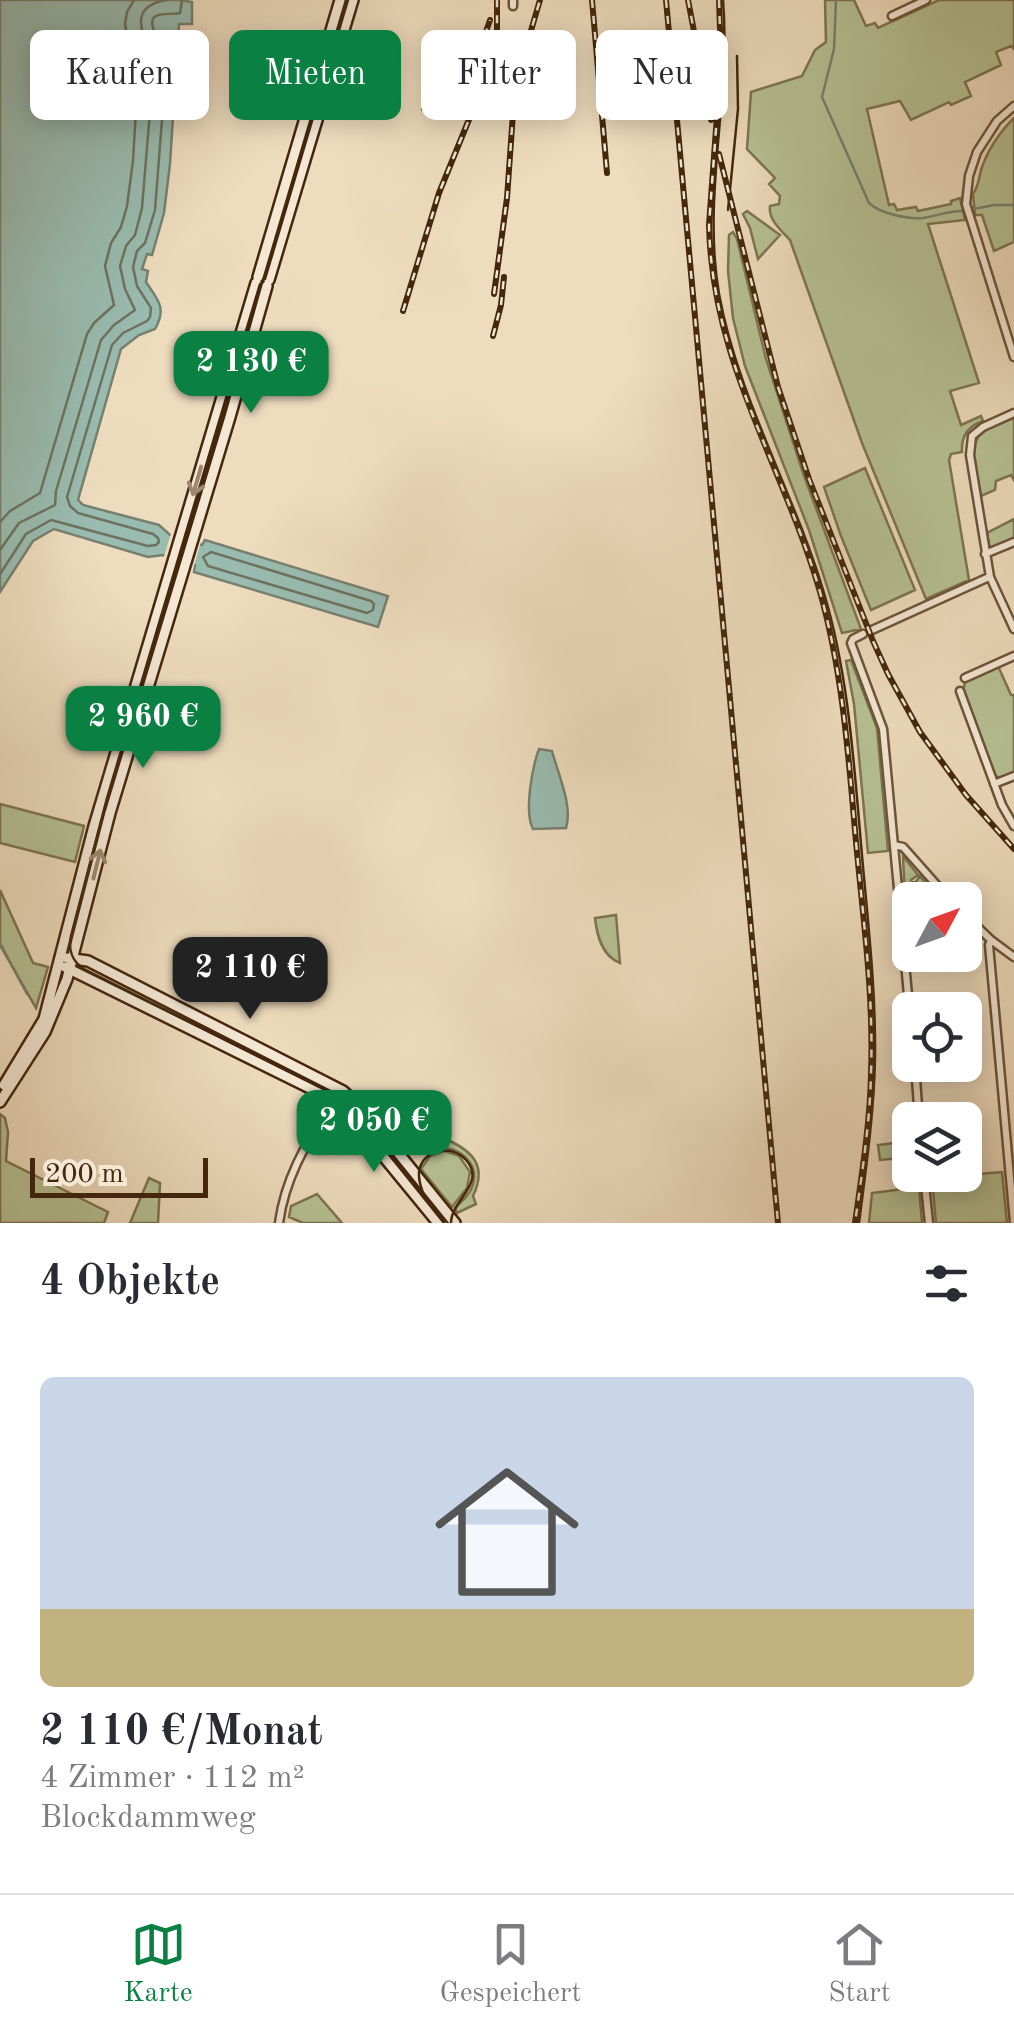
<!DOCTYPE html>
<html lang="de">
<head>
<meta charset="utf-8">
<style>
  :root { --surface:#fff; --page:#f2f2f3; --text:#2b2b33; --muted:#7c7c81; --line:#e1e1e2; --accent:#0b8043 }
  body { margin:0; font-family:"Old Standard TT",serif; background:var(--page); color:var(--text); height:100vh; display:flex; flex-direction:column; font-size:38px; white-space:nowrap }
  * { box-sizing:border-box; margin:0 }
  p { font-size:32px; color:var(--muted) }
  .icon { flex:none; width:55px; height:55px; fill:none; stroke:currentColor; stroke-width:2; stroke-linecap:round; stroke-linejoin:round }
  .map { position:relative; height:1223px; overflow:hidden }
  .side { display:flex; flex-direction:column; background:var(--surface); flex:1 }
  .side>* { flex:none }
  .guide { position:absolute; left:30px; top:30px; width:955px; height:90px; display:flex; gap:20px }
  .needle { width:65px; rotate:49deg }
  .tools { position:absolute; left:892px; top:882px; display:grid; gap:20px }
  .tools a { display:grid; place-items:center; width:90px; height:90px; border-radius:15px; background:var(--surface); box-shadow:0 5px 25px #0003; font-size:50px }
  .scale { position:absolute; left:30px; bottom:25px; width:178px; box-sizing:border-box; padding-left:10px; border:5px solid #44270c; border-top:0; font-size:28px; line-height:35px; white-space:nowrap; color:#44270c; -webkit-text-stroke:8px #f4e8d5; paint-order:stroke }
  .price { position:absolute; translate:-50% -85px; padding:0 22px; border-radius:20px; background:var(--accent); color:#fff; font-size:32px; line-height:65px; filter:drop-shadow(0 2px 5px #0008) }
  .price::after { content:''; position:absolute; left:50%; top:60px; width:30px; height:22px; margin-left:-15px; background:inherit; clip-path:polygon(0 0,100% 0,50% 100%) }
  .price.selected { background:#222; color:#fff }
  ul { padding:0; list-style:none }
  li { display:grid; align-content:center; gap:20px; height:530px; padding:0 40px }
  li+li { border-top:2px solid var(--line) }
  li span { display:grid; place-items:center; height:310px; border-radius:15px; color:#555 }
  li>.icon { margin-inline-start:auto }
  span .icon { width:180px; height:180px; fill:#fffc; stroke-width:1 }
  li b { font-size:42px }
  h2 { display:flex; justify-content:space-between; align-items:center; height:120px; padding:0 40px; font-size:42px }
  .pill { padding:0 35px; border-radius:15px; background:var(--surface); box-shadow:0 5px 25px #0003; font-size:35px; line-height:90px }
  .pill.selected { background:var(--accent); color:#fff }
  .dock { display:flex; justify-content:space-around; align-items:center; height:140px; border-top:2px solid var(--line); background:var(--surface); font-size:28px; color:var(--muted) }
  .dock a { display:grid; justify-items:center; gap:5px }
  .dock .selected { color:var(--accent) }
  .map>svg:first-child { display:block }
</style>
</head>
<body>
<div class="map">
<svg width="1014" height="1223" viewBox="0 0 1014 1223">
  <rect width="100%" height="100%" fill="#eedcbe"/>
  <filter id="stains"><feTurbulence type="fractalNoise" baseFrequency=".002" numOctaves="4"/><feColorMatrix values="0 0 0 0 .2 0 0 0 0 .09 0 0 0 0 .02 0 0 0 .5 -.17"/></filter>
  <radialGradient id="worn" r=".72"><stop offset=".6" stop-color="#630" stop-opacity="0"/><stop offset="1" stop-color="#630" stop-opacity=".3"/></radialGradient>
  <path fill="#b6c194" stroke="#7d7450" stroke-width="2.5" d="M825 0H854L866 26 875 23 878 28 939 0H1014V49L1011 46 996 52 1001 65 965 82 971 96 951 105 949 102 911 120 900 101 867 109 889 205 894 204 897 210 916 207 918 211 951 204V201L960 198 965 220 928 224 979 383 950 391 961 425 981 416 983 421C968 426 961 437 962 452L951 454 949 460 969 580 926 599 862 443 790 240C782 231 768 220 770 206L779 204 780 196 769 184 775 178 747 149 751 92 802 76 815 50 826 42Z
    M1014 118V242L994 251 982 215H975L973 194C978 187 979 179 981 170 988 149 999 133 1014 118Z
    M747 211 780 235 758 259 750 228 743 214Z
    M733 232 737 239 766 359 804 476 861 629 842 633 809 530 745 366 733 318 728 271 729 235Z
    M1014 417V480L1011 475 996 481 995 490 981 496C978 478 965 445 983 432 992 426 1004 422 1014 417Z
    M865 468 915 590 871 610 841 536 824 487Z
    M1014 519V539L990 550 987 533Z
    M851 660 877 728 888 851 868 853 854 704 846 661Z
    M998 666 1011 695H1014V773L1001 778 995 776 963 692 965 681Z
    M0 804 84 826 75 862 0 843Z
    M903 856 918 875 911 880 915 883 920 876 925 882 907 899H905Z
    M0 890 33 963 48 967 36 1008 0 945Z
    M616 915 620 963C602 956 597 936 595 918Z
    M0 1114 5 1118 8 1132 6 1161 108 1212 104 1223H0Z
    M448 1140C474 1152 487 1167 473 1196L476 1204 457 1213 455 1208C461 1202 469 1196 472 1187 480 1167 465 1152 447 1148Z
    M910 1141V1157L880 1160 878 1145Z
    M445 1151 459 1156 470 1172 467 1188 452 1207 421 1169 430 1156Z
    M1002 1172 1007 1223H936L932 1178Z
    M149 1178 160 1183 158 1223H130Z
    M919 1187 922 1223H869L872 1193Z
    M317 1194 342 1223H303L289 1217 291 1206Z"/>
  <path fill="#99bcb1" stroke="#77806f" stroke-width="2.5" d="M0 0H180L192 2V24H179L170 164 164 213 152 255 147 254 142 269 148 271 146 282C158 300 167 308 155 329L139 335 121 349 78 500 83 505 159 525 170 535 202 545 205 540 388 596 378 627 194 572 195 565 163 555 148 557 54 529 33 541 0 592Z
    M539 749 552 751C558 774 573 806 566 828L533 829C524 812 532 768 539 749Z"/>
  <path fill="#eedcbe" d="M172 530 200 539 203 535 191 576 190 568 163 560Z"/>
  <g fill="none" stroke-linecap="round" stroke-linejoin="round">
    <path stroke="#6e725e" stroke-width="2.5" d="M0 522 10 511 40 493 87 334 94 323 114 305 105 266 111 243 121 227 127 206 133 161 139 58 128 40 125 24 127 12 134 0
      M0 550 19 523 55 505 56 491 101 340 114 325 135 310 125 289 120 266 126 246 135 235 142 208 155 51C137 31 132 6 166 0
      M211 552 371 601 374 604 373 610 367 613 208 566 203 557Z
      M0 574 26 534 51 520 148 546 156 545 159 542 158 538 153 534 78 513 70 506 67 497 112 345 123 333 147 321 150 317 151 308 137 286 133 267 137 251 145 243 155 210 168 42 166 39 155 33C144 8 168 16 180 13L182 0"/>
    <path stroke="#77806f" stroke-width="2.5" d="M836 0 834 49 822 97 869 203C881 214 907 219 923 218 937 216 946 211 963 211
      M974 209 994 205H1014
      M0 943 27 994"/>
    <defs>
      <path id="street" d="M513 0V6
        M892 16 926 0
        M1014 106 997 121 977 152 969 176 966 204 1014 357
        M1014 413 983 427 972 436 970 455 990 577 1014 629
        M985 554 1014 542
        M872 630 989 577
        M863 634 853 639 851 643 883 729 910 1016
        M965 678 1014 656
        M960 691 1002 805 1014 826
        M994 784 1014 776
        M894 845 903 847 950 900
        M965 915 991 940 1014 957
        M991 940 989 945 1014 1222
        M915 1065 919 1120
        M924 1175 929 1223
        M279 1223C285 1178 308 1137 335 1102"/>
      <path id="secondary" d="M258 277 340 0
        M269 280 353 0
        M67 958 88 961 343 1091 362 1108 455 1223
        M65 967 332 1099 351 1117 438 1223
        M4 1085 44 1019 94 826 256 283
        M0 1102 45 1032 67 979 110 813 230 417 267 286"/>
    </defs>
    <use href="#street" stroke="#6e5438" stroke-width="11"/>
    <use href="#secondary" stroke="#44270c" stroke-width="14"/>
    <use href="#street" stroke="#f4e8d5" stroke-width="6"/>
    <use href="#secondary" stroke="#f4e8d5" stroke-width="9"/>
    <path stroke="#44270c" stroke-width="2.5" d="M723 0C731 98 702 196 719 294 738 398 794 492 824 593 847 670 853 751 860 832 866 907 876 982 875 1058 874 1113 866 1168 859 1223
      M728 210 738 109 737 56
      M265 279 348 0
      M260 284 107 798 71 936C68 951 72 961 84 969L339 1097 362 1121 444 1223
      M425 1198C421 1188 417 1177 420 1167 427 1148 453 1145 466 1160 487 1183 451 1200 451 1223"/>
    <defs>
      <path id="rail" d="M592 0 607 173
        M666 0 778 1223
        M688 0 711 120
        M719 0 721 60 709 225C712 364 783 464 820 592 842 670 848 750 855 831 862 911 874 992 871 1073 870 1123 862 1173 855 1223
        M424 109C456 86 479 58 490 20
        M719 154 778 387 809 479 873 641 888 674 920 732 966 795 1014 849
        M494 294 507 198 515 85 540 0
        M403 311 439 193 492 63 497 34V0
        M493 336 501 305 504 277"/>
    </defs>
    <use href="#rail" stroke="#44270c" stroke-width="6"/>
    <use href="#rail" stroke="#f4e8d5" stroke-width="2.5" stroke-dasharray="8" stroke-linecap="butt"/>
  </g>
  <defs><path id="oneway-shaft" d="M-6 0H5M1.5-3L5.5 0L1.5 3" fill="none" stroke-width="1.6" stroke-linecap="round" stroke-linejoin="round" transform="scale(2.5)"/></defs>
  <g stroke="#9c8870">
    <use href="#oneway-shaft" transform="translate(197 481) rotate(106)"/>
    <use href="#oneway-shaft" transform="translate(97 864) rotate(-76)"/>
  </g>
  <rect width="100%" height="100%" filter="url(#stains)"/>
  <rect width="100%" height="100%" fill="url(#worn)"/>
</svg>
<div class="tools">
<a><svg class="needle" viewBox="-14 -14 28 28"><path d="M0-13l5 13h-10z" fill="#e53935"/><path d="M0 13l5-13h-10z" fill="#7c7c81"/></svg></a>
<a><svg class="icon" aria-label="locate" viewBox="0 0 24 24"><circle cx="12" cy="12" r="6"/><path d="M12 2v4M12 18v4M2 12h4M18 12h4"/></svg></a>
<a><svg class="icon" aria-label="layers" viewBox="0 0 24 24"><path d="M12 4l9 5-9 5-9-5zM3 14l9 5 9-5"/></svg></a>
</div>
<div class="scale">200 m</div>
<b class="price" style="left:251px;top:416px">2 130 €</b>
<b class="price" style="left:143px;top:771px">2 960 €</b>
<b class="price selected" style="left:250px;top:1022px">2 110 €</b>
<b class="price" style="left:374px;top:1175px">2 050 €</b>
<div class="guide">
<a class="pill">Kaufen</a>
<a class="pill selected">Mieten</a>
<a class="pill">Filter</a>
<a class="pill">Neu</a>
</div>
</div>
<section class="side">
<h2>4 Objekte<svg class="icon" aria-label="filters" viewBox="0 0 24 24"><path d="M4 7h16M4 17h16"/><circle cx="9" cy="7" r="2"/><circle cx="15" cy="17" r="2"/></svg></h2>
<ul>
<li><span style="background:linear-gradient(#c9d6e8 75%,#c2b280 0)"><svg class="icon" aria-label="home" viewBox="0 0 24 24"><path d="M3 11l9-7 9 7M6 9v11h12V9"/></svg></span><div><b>2 110 €/Monat</b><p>4 Zimmer · 112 m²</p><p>Blockdammweg</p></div></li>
</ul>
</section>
<nav class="dock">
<a class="selected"><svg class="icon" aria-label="map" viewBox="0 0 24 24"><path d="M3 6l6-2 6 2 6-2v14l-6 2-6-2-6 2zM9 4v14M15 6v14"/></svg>Karte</a>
<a><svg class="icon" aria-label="saved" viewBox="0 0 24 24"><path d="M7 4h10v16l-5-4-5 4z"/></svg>Gespeichert</a>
<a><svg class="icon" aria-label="home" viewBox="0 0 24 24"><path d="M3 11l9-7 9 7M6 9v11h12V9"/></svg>Start</a>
</nav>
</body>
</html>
